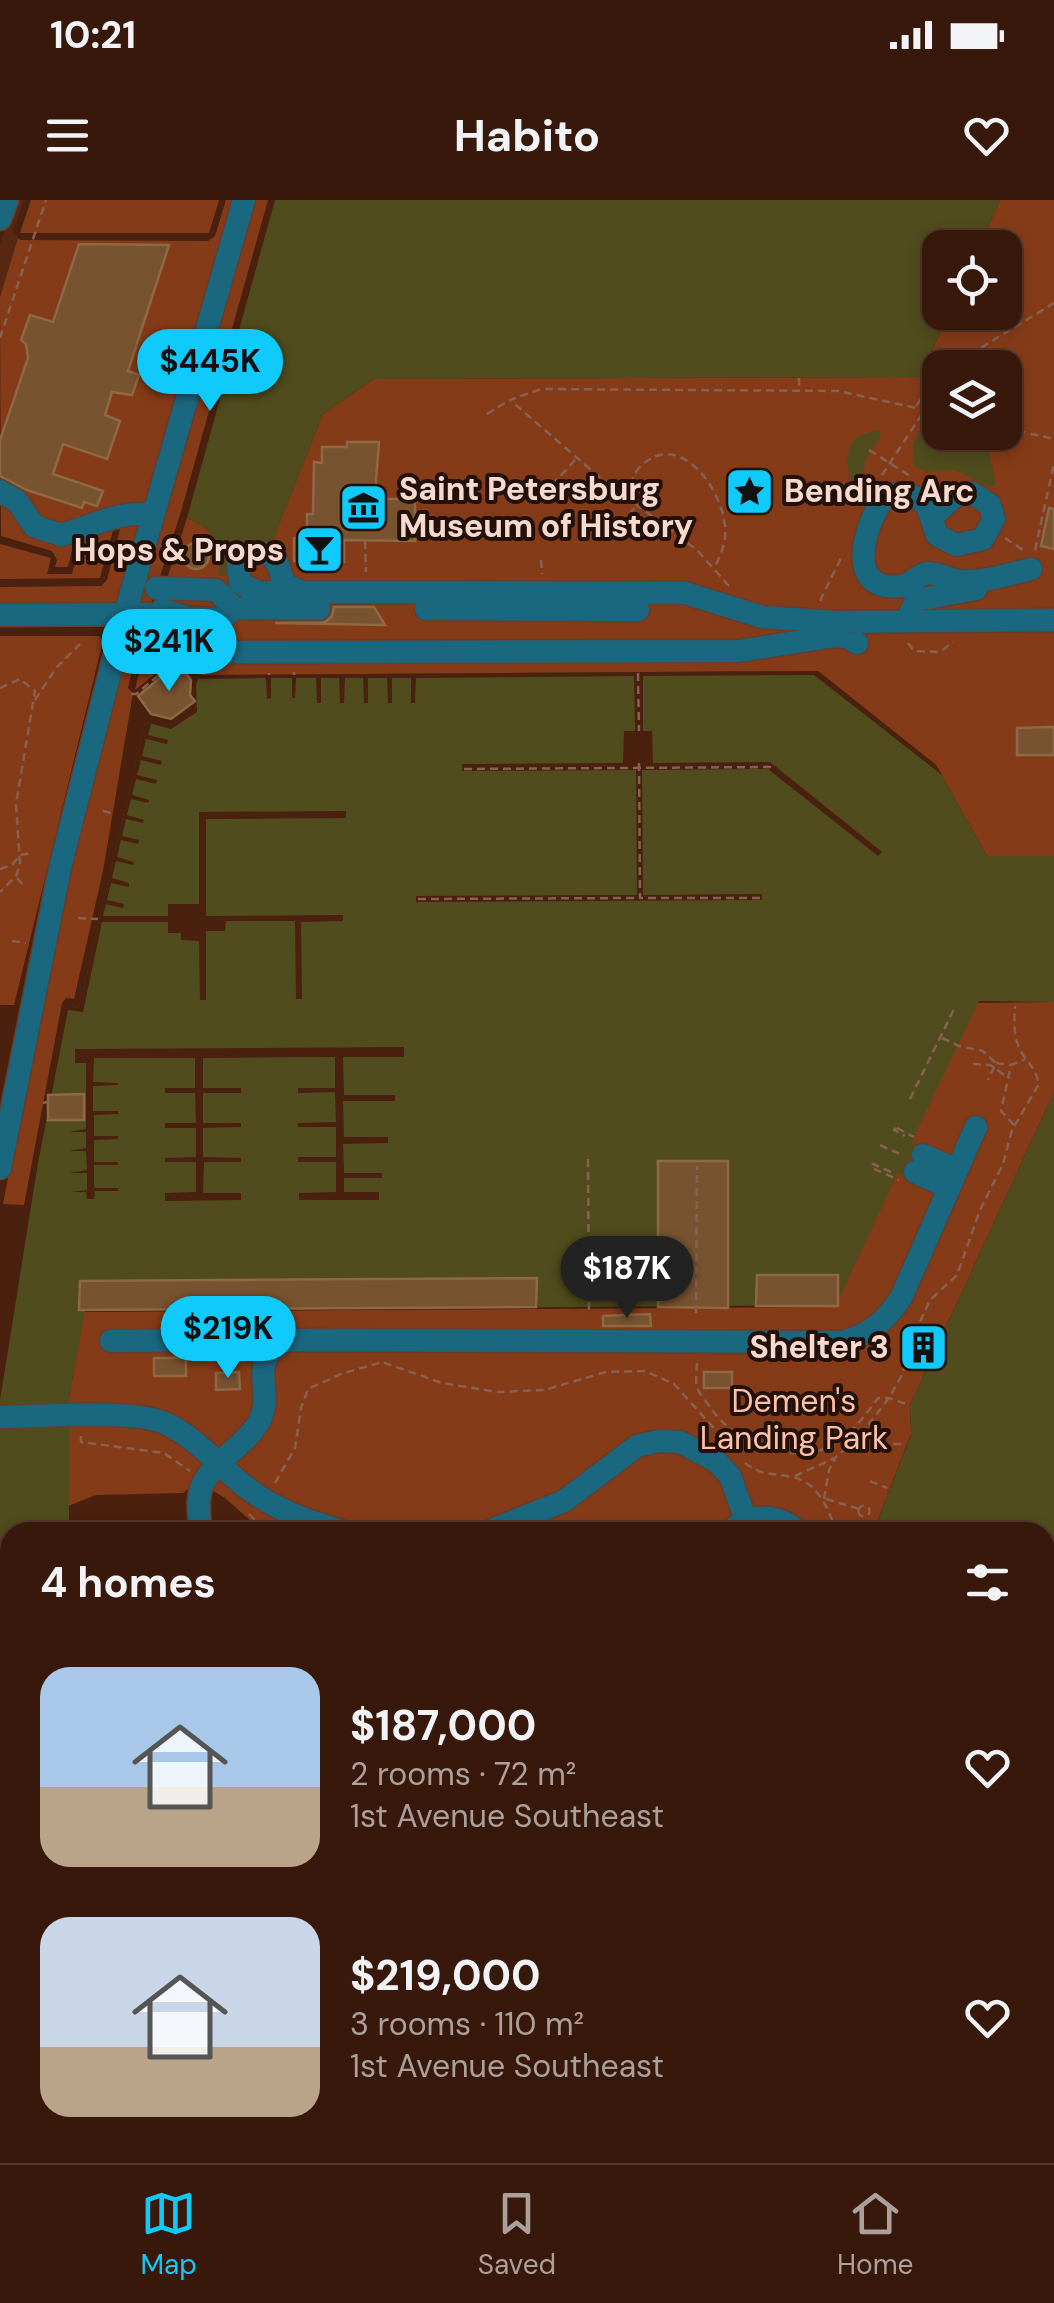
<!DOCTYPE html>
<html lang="en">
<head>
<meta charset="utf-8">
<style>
  :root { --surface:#38180a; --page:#432518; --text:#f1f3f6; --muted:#aba09c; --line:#52372b; --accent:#0fcafa }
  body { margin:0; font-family:"DM Sans",sans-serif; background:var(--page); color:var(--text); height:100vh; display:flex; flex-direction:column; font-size:38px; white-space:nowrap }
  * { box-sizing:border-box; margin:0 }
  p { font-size:32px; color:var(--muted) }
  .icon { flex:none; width:55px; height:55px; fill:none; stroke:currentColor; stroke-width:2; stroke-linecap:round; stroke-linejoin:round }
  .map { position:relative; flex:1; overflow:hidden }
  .panel { position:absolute; left:0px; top:1322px; width:1055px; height:642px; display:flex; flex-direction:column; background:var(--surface); border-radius:30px 30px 0 0; box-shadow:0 5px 15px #0003,0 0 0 2px var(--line) }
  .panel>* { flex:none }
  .fabs { position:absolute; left:922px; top:30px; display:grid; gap:20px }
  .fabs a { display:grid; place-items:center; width:100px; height:100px; border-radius:20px; background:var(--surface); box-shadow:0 5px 15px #0003,0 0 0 2px var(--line); font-size:50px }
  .price { position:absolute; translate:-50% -85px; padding:0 22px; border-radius:35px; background:var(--accent); color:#111; font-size:32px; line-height:65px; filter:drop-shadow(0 2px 5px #0008) }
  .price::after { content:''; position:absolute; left:50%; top:60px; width:30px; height:22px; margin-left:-15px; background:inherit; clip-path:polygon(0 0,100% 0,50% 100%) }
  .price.active { background:#222; color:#fff }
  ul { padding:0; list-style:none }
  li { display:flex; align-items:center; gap:30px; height:250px; padding:0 40px }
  li span { display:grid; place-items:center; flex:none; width:280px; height:200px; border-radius:30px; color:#555 }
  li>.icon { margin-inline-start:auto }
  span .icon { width:120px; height:120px; fill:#fffc; stroke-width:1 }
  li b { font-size:42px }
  h2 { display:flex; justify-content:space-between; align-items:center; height:120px; padding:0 40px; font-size:42px }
  .status { display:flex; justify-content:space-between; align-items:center; height:70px; padding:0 50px; background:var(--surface); direction:ltr }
  .status svg { height:28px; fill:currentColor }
  header { display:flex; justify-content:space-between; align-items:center; height:130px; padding:0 40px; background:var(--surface); font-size:45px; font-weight:700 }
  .tabs { display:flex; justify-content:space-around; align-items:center; height:140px; border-top:2px solid var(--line); background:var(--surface); font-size:28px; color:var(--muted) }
  .tabs a { display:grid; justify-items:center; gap:5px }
  .tabs .active { color:var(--accent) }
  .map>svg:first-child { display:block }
</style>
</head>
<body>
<div class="status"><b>10:21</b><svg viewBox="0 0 49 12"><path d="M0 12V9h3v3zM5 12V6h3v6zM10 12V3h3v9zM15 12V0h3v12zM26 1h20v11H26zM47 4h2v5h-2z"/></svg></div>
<header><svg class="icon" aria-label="menu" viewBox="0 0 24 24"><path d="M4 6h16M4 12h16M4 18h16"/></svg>Habito<svg class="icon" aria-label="heart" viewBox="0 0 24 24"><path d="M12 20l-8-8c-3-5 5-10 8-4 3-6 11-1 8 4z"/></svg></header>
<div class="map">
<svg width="1054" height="1963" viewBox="0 0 1054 1963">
  <rect width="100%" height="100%" fill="#4a200e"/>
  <path fill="#582711" d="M15 0H24L13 30 18 38 0 97V44Z"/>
  <path fill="#863b18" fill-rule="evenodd" d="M31 0H219L209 33H20Z
    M226 0H236L119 405 0 406V387L101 386 107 380 120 329 111 320 75 337 68 367H55L57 360 52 351 1 336 0 97 18 38 20 40 208 41 215 36Z
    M252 0H268L180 315 138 444 128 488 133 493 103 671 74 799 66 798 62 803 24 1005 3 1004 68 670 131 423Z
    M1000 0H1054V656H987L936 565 818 471 200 475 203 472 181 453 135 490C147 432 169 375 187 318 216 329 221 346 220 376 239 356 232 333 272 342L323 214 374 179 920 177 949 113 1005 112V48L979 47ZM940 168H1005V232H940Z
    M114 327 100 378 0 379V344L51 358 47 374H72L82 339Z
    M0 436H100L102 445 14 805H0Z
    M1054 802V892L910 1205 911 1234 873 1332H317L299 1328 295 1332 261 1330 225 1298 197 1281 183 1293 96 1295 68 1306 69 1198 84 1112 832 1107 977 803Z
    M0 1776 10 1791V1955H121L126 1963H0Z"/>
  <path fill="#514c1d" d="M275 0H1000L979 47 940 48V112L949 113 920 177 374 179 323 214 272 343C246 336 228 348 227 375L219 376C223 346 215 329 187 318Z
    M929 226 940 229V232L950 233 988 245 996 285 989 287 955 270 926 272 914 266C911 250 912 232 929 226Z
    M879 230 881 236 865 261 864 281 858 285 853 283C845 269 844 243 861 235 867 232 873 232 879 230Z
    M818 471 936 565 987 656H1054V802L979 801 912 941 927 949 912 979 898 973 836 1105 85 1111 69 1198V1332H10V1732L0 1717V1200L38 963 69 805 79 807 145 522 171 529 197 512 196 484 200 475Z
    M1054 892V1963H268L266 1955H1045V1332H873L911 1235 910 1205Z"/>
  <path fill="#4a200e" d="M818 471 936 565 942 575 814 475 643 476V531H652L653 563 770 562 882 652 878 656 768 569 642 570 643 695 762 694V700L416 702V696L637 695 636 570 462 571V564L623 563 624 531H635L634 476 416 478 415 503H411V478H392V503H388L387 478H368V503H364L363 478H345L344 503H340L339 478H321V503H317L316 478H296L295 498H292V478H271V498L267 499 266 478 199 479 200 475Z
    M145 522 151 524 148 535 168 540 167 544 146 539 142 556 162 561 161 565 141 560 137 575 157 580 156 584 136 579 132 595 149 600 148 603 131 599 127 615 144 620 143 623 126 619 122 636 139 640 138 644 121 640 117 657 134 662 133 665 116 661 112 678 129 683V687L111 683 107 700 124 704 123 708 106 704 103 716H168V704H199V612L346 611V618L206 619V716L343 715V721L301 722 302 799H296L295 721H226L225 731H206V800H200L199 741 181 740V733H168V722H102L83 812 68 810 69 805 79 807Z
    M404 847V857H343L344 895H395V901H343L344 937H388V943L343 944 344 973H382V978H344V992H379V1000H299V993L336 992V962H298V957H336V927H298V923L336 922 335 892 298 893V888H335V857L203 858V888H241V893H203V923H241V927L203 928V957L241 958V962H204L203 993H241V1000L165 1001V993L196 992V962H165V958L196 957V928H165V923H196L195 893H165V888H195V858H94L93 882 118 883V885L93 886V911H118V914L94 915V936H118V939L94 940V962H118V965H94V988H118V991H95L94 999H87L86 992H70L87 990V973H69L87 970 86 951H69L86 948V932H69L86 929V863H75V849Z"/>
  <path fill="#785330" stroke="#8f6845" stroke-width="2.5" d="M79 44 169 45 128 171 139 175 132 195 112 192 105 215 120 221 107 259 63 244 53 274 103 291 97 306 84 302 82 308 27 290 0 276V240L28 158 26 144 21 140 30 115 53 122Z
    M347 242H379L375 293H386V299H415V341L344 340V362L294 361V338H307V314H313L314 262 322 263V247H347Z
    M1049 308 1054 309V349L1041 346Z
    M183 356a13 13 0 1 1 26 0a13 13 0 1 1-26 0Z
    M334 407H374L385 425 275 423 325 422 332 416Z
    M178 463 191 480 190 495 195 501 171 519 151 514 138 496Z
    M1054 527V555H1017V528Z
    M84 894V920H48V895Z
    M658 961H728V1108L658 1107Z
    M757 1075H838V1106H756Z
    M537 1078 536 1107 79 1110 80 1081Z
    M650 1114 651 1126H603V1116Z
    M154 1158H186V1176H154Z
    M239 1172 240 1189 216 1190V1173Z
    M704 1172H732V1188H704Z"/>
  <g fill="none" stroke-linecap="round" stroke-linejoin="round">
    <defs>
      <path id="minor" d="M0 19 7 0
        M0 291 17 301 34 326 61 335C91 327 121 309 153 315
        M897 293C930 297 927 307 937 335L956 345 983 339 994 319 990 305 972 293 955 296 932 317
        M873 294 880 304C863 331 846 393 901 386 912 385 918 373 929 373 939 373 950 380 960 381 983 383 1008 374 1031 369
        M156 388 216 390 234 408
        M304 393 284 384 278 364 269 353H248L238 363 240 383 257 392 685 393 762 417 836 422 1054 420
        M426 409 638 410
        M162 410 190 418 222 419 234 408 319 409
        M0 415 148 414 209 448 225 452 739 451 835 436 847 437 857 443
        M907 421 916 400 976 389
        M923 955 957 970
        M0 968 60 668 125 414 244 0
        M915 972 949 988
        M111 1141 256 1140 273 1147
        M0 1217C39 1217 128 1209 162 1222 195 1235 219 1267 247 1288 277 1311 310 1322 345 1332
        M200 1332C200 1318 196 1300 202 1286 213 1261 245 1246 259 1222 276 1191 244 1161 287 1140L841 1142C869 1136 885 1121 901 1098L976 927
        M487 1332 564 1301 637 1246 659 1241 680 1242 716 1261 730 1276 746 1320
        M729 1332C751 1313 777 1313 799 1332
        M0 1762 10 1777
        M0 1842 10 1835
        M130 1955 136 1963"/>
    </defs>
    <use href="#minor" stroke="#663e2d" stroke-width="25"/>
    <path stroke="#876152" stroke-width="2.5" stroke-dasharray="8 5" stroke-linecap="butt" d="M0 138 46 0
      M948 168 1054 103
      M799 178V189
      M916 206 940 173
      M487 214 508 201
      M1005 228 1054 239
      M869 250 910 276
      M882 275 924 211
      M552 285 576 259
      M626 297C631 289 631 277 638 269 680 223 729 296 725 337 724 348 719 358 715 367
      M613 335 635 307
      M1005 338 1023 350
      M365 341 366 372
      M1035 350 1054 264
      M541 360 542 374
      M318 362V375
      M729 386 697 350 597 275 510 200 541 189 838 191 940 213
      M820 401 843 354
      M908 443 914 451 940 452 953 442
      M294 472V475
      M269 473V475
      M638 473 639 531
      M0 488 20 479 35 491 16 604 20 665 16 676 0 692
      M131 494H136L181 457
      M35 500 56 468 80 444
      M639 563 640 698H760
      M464 569 771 567
      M103 611 115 614
      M0 669 12 665 20 655 31 653
      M17 678 24 686
      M418 699 638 698
      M78 718 98 719
      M12 741 26 743
      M942 838 959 846 983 851 996 863 988 880
      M996 863 1011 865
      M973 864 990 865 1006 876
      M910 899 955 807
      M43 903 48 902
      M1014 925 1001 911 1011 865 1025 859
      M896 928 894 930 905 936
      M897 928 914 937
      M880 945 902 955
      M588 959 589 1114
      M891 972 873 964 872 968 899 980
      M696 1113 697 966
      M913 1142 932 1151
      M697 1163C697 1170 695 1180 697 1187 699 1194 706 1201 710 1207 733 1241 780 1261 821 1250 846 1243 863 1218 878 1198H889L909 1205
      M81 1236V1242L164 1253 190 1271
      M880 1244H903
      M745 1263C761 1276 774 1273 792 1277 819 1282 828 1310 837 1332
      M795 1276 835 1258 858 1238 889 1198 903 1173 910 1144 930 1100 957 1075 980 1010 1003 964 1012 930 1039 884C1036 870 1031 866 1023 855 1013 839 1014 823 1015 806
      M870 1281 887 1288
      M275 1283 295 1248 301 1208 308 1189 341 1174 382 1162 442 1183 497 1192 544 1190 606 1172 645 1171 674 1184 730 1246
      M824 1299 829 1270 835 1259
      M826 1299 859 1309
      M858.5 1311a5.5 5.5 0 1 1 11 0a5.5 5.5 0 1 1-11 0Z
      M249 1314 264 1329 280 1332
      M72 1955 78 1963"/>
    <use href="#minor" stroke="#196880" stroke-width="22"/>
  </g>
  <defs>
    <symbol id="sight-square" viewBox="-11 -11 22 22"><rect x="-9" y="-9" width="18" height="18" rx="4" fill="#0fcafa" stroke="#231109"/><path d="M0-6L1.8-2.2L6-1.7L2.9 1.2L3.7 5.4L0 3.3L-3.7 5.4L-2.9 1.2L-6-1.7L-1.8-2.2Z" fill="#111"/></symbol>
    <symbol id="museum-square" viewBox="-11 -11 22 22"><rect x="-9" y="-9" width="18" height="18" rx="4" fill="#0fcafa" stroke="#231109"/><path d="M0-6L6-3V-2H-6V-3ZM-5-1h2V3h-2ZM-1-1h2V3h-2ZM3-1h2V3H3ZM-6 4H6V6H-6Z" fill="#111"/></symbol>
    <symbol id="bar-square" viewBox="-11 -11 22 22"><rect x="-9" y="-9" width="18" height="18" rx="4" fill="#0fcafa" stroke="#231109"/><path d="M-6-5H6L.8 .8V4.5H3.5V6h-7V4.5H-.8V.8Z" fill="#111"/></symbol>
    <symbol id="building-square" viewBox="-11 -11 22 22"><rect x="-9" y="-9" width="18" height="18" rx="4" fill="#0fcafa" stroke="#231109"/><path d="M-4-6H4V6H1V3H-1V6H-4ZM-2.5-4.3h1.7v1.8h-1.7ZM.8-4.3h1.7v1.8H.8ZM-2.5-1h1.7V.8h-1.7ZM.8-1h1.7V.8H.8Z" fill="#111"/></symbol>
  </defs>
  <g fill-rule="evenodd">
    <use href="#sight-square" x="722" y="264" width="55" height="55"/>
    <use href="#museum-square" x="336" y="280" width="55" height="55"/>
    <use href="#bar-square" x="292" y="322" width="55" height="55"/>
    <use href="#building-square" x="896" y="1120" width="55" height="55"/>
  </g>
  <g text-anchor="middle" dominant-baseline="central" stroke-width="8" stroke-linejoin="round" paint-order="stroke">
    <g font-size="32" font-weight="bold" fill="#f7dacf" stroke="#231109" text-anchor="start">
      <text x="399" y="289">Saint Petersburg<tspan x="399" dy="37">Museum of History</tspan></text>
      <text x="784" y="291">Bending Arc</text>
      <text x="284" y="350" text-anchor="end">Hops &amp; Props</text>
      <text x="889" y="1147" text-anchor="end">Shelter 3</text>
    </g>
    <g font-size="32" fill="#fec1a8" stroke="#231109">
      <text x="794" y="1201">Demen's<tspan x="794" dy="37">Landing Park</tspan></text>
    </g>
  </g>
</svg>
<div class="fabs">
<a><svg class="icon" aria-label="locate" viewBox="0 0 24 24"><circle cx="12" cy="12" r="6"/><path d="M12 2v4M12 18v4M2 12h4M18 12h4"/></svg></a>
<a><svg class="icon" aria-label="layers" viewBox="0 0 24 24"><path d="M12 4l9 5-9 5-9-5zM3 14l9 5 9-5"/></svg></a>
</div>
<b class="price" style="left:210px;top:214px">$445K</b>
<b class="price" style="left:169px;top:494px">$241K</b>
<b class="price active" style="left:627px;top:1121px">$187K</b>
<b class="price" style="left:228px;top:1181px">$219K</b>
<section class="panel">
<h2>4 homes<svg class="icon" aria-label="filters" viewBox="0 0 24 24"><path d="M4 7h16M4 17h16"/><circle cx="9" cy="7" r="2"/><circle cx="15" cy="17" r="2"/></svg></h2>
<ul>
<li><span style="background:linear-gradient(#a9c7e8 60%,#b9a48a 0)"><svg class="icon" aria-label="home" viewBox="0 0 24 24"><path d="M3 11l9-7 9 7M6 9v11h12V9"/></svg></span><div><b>$187,000</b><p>2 rooms · 72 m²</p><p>1st Avenue Southeast</p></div><svg class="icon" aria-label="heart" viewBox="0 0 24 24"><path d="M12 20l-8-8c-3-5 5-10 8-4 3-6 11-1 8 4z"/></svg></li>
<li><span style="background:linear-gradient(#c9d6e8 65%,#b9a48a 0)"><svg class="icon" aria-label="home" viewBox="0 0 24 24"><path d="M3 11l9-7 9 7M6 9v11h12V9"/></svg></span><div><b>$219,000</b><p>3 rooms · 110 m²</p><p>1st Avenue Southeast</p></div><svg class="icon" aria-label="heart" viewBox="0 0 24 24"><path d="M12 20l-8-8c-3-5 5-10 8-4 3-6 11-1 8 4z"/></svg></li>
</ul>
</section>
</div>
<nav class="tabs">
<a class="active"><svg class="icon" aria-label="map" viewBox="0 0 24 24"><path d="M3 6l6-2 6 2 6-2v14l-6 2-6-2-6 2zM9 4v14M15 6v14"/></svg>Map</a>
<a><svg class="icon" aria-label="saved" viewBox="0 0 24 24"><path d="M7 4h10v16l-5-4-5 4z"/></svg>Saved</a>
<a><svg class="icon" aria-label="home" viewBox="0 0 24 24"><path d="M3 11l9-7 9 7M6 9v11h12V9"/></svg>Home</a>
</nav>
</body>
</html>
